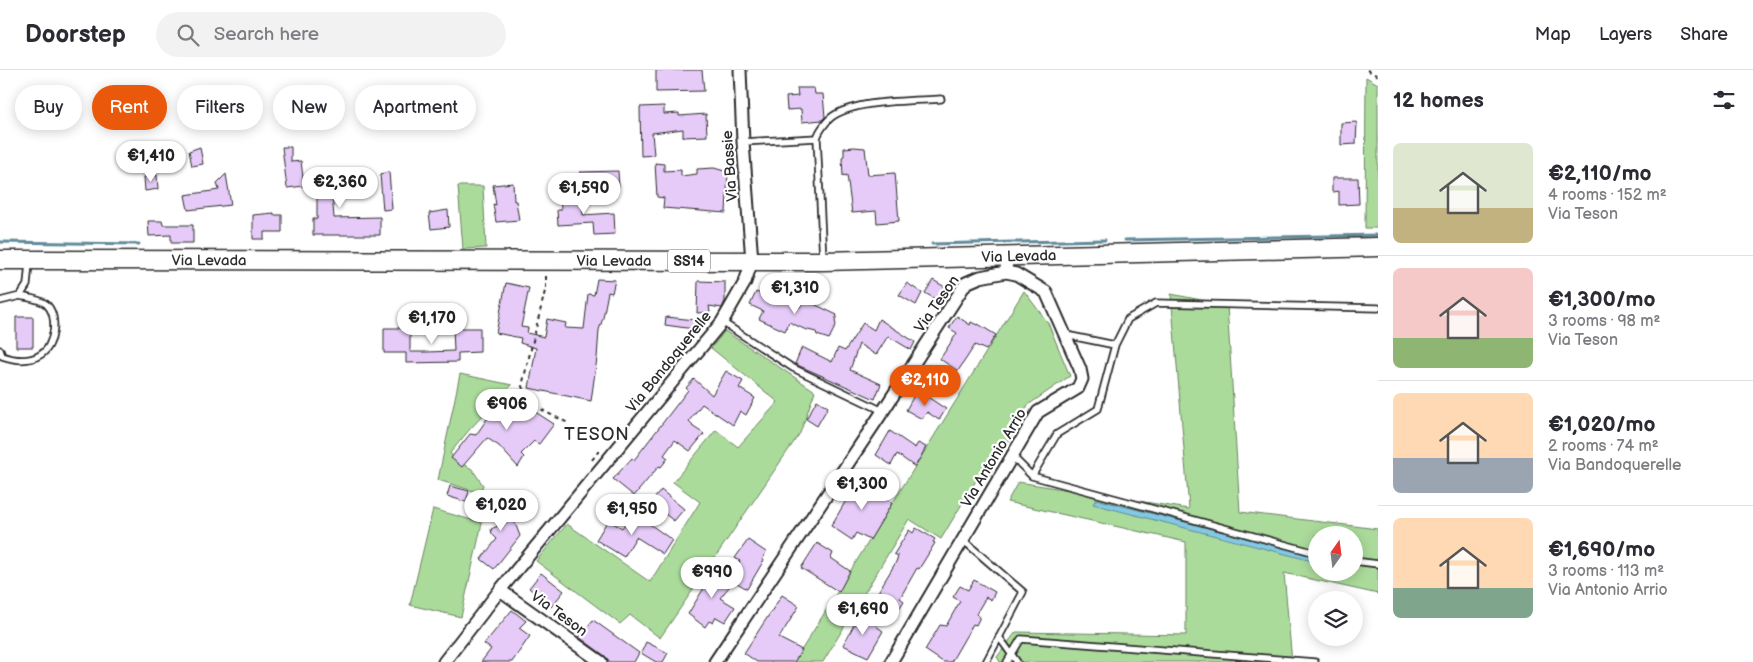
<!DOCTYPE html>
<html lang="en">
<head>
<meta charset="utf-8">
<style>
  :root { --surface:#fff; --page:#f2f2f3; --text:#2b2b33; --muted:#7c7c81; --line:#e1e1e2; --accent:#ea580c }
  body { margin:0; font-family:"Balsamiq Sans",sans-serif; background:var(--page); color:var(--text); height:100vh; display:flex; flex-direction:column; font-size:19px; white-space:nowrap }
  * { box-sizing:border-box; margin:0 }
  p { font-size:16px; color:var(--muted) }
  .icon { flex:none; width:28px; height:28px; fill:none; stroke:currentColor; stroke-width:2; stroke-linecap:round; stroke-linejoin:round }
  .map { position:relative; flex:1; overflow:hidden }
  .panel { display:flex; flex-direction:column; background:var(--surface); width:375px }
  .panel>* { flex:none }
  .banner { position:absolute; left:15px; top:15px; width:475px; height:45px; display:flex; gap:10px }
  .needle { width:32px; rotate:14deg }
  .fabs { position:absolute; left:1308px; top:456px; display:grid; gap:10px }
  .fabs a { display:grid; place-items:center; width:55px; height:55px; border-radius:50%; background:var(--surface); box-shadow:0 2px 12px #0003; font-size:25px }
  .price { position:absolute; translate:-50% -42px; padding:0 11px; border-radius:18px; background:#fff; color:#222; font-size:16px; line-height:32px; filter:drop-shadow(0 1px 2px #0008) }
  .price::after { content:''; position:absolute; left:50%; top:30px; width:15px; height:11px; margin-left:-8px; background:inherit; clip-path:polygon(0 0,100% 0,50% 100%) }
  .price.current { background:var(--accent); color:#fff }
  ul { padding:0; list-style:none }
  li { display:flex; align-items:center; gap:15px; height:125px; padding:0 15px }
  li+li { border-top:1px solid var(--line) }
  li span { display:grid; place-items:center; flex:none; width:140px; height:100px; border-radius:8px; color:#555 }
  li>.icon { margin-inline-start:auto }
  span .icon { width:60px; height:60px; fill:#fffc; stroke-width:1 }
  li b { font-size:21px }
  h2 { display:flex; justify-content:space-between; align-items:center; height:60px; padding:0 15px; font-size:21px }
  .tag { padding:0 18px; border-radius:22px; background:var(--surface); box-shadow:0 2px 12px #0003; font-size:18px; line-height:45px }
  .tag.current { background:var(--accent); color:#fff }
  header { display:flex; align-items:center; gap:30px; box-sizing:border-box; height:70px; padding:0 25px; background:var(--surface); border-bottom:1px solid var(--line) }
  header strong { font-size:24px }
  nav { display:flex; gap:28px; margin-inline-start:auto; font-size:18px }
  .search { width:350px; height:45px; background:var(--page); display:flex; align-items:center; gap:12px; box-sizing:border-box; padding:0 18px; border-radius:28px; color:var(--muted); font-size:19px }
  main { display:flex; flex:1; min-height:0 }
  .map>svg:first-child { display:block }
</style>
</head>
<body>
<header>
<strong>Doorstep</strong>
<div class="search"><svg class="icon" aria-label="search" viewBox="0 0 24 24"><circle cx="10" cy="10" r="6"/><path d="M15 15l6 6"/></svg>Search here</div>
<nav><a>Map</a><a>Layers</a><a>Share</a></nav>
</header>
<main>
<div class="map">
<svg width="1378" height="592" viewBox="0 0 1378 592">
  <rect width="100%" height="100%" fill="#fff"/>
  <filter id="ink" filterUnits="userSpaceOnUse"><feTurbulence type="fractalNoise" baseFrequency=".02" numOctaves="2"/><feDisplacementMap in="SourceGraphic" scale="10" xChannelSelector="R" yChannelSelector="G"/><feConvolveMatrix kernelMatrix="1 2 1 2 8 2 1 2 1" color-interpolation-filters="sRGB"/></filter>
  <g filter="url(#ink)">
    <path fill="#abdb9b" stroke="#6b8363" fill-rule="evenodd" d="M1366 7 1378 14V158H1365Z
      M458 116H483L486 178 463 179Z
      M1024 221 1048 253 1070 306 1028 335 988 407 980 404 941 469 909 449 823 592H794Z
      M1171 224 1227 235 1240 442 1378 459V524L1284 503 1292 592H1000L997 587 1016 562 1186 565V472L1007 432 1018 412 1189 439ZM1316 465H1354V502H1316Z
      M725 261 815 321 800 363 660 568 630 545 620 554 536 491 567 454 650 512 700 432 673 412 716 360 738 377 778 332 711 278Z
      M460 304 512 315 470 359 450 383 456 390 472 399 483 415 480 423 438 410Z
      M433 439 482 453 461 547 410 535Z"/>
    <path fill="#83c9e4" stroke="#608a9a" d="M1096 429 1316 486V492L1093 434Z"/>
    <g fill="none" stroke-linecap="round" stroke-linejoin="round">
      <path stroke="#608a9a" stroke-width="3" d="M1125 170 1378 165
        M0 172 139 174
        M932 174 1105 170"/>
    </g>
    <path fill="#e6cbf9" stroke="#2b2b2b" d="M656 0H702L704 21 656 22Z
      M797 18H814L815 24H823L825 47 822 50 802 52 801 39 787 40 786 27 798 26Z
      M664 36V44L679 43V46L706 44 707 66 683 67V59L652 63 654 85 641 86 640 37Z
      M1357 52 1356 74 1341 75V53Z
      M200 77 203 94 192 96 189 81Z
      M282 77H291V92L301 91 304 116 287 118Z
      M854 77 865 78 868 105 895 103 899 151 877 153 876 141 852 143 847 105 843 106 842 87 844 86V78Z
      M655 93 664 94V101L681 100V106L697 104V99L714 98 728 102 726 143 663 138 664 128 657 127Z
      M352 101 355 120 332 123 334 148 380 147V165H313V149H317V111H321L320 102H331V105Z
      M618 101 619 117 580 120V102Z
      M389 102 392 139 383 140 380 104Z
      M226 104 231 135 188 140 185 125 219 120 217 113Z
      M157 105 158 119 145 121 144 107Z
      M1332 108H1358L1359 134 1339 135V121L1332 122Z
      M513 113 514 131H516L519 150 496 152 493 134 496 135 493 115Z
      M582 123 583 145 614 143 615 164 594 165 593 153 558 155 557 140H561L560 124Z
      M448 140 449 157 431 159 429 143Z
      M274 143V145H282V162H264V169H253V145Z
      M148 151H162L163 155H193V173H171V165L149 166Z
      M597 209 615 210 612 223 608 222 603 248 599 260 597 288 591 331 529 318 536 278 520 273 521 268 496 263 506 213 529 218 521 257 528 258 527 263 544 267 547 249 566 253 565 258 584 259 588 224 594 225Z
      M933 210 950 220 942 233 925 223Z
      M698 211 725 212V231L722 238 709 236 710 242 697 243Z
      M907 213 922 223 916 235 899 225Z
      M756 222 777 230 779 227 800 237 803 230 812 234V233L837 245 835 251 836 255 829 269 817 265 816 262 804 259 789 252 785 261 759 249 763 241 750 235Z
      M957 246 970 255 971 252 977 255 978 254 996 265 986 280 975 275 958 301 940 289 957 263 949 258Z
      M16 247H33V277H16Z
      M666 247 695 250 694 259 665 255Z
      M879 249 915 272 911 280 888 266 876 285 859 274 850 300 881 314 875 329 795 294 802 277 832 292 838 278 845 281 863 253 874 260Z
      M384 258H410V282H427L454 281 453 258H480V282L458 283V292L406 293V283H384Z
      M726 301 743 311 739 318 755 328 746 345 740 341 733 355 702 334 689 351 693 355 692 356 704 364 690 381 675 370 664 385 668 388 661 397 659 396 634 426 613 409 632 388 634 390 688 320 686 318 694 309 712 325Z
      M917 320 946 339 939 350 927 342 922 349 906 340Z
      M508 323 526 336 554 354 539 374 534 371 521 384 524 387 518 397 499 376 487 368 462 397 451 388 470 364 476 365 494 339 495 340Z
      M817 330 828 337 817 356 806 349Z
      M890 361 915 378 918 373 926 377 915 397 897 384 891 395 876 385Z
      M860 407 880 420 878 424 892 433 870 470 856 463 852 470 831 456Z
      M450 416 469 421 466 432 447 426Z
      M661 420 684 439 674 451 651 433Z
      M504 424 520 466 494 499 481 489 497 469 492 464 491 459 498 456 488 430Z
      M633 442 672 470 663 484 636 467 624 487 596 470 608 450 622 458Z
      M916 458 935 469 933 472 935 473 919 499 917 498 900 528 904 531 895 545 872 532 896 492 898 486 894 484 909 460 913 463Z
      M748 470 766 482 762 490H764L747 519 729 508 740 491 735 488Z
      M817 473 833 483 831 488 850 501 839 522 801 498Z
      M709 497 733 512 720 528 735 537 725 552 716 547 713 553 709 551 705 557 688 544 704 518 699 514Z
      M541 503 564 521 551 537 529 518Z
      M974 510 995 522 991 530 986 527 976 544 980 547 976 555 973 554 951 592H943L925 580 940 555 946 556 960 531 953 527 960 516 968 520Z
      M782 525 799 536 779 568 802 580 794 592H757L744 583Z
      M512 540 526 551 519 558 530 566 512 592H481L491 579 484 574Z
      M860 544 877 554 876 556 883 561 868 587 843 575Z
      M593 550 639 583 634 592H610L605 586 579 567Z
      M646 572 668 583 663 592H656L641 583Z"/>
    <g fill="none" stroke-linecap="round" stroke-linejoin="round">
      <defs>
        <path id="lane" d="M743 72 817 68
          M823 190 817 68C819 61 827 50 833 46 857 30 912 31 941 29
          M0 231 20 226 27 215 29 193
          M722 252 793 298 883 341
          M1115 275 1128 249 1156 233 1378 238
          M0 280 2 286C14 290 29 292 40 285 55 277 59 245 46 234 40 229 28 228 20 226
          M1012 386 1032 406 1316 483
          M1032 406 1057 364 1098 339 1115 275 1066 265
          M963 470 1023 522 986 592
          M1354 491 1378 494
          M999 567 1017 592
          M1007 592 1021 569 1315 592"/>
        <path id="street" d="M500 520 601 592
          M444 592 500 520 722 252 745 212 752 191 743 72 740 0
          M715 592 883 341 966 213 980 207 1006 202 1007 187
          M891 592 1038 342 1078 318 1082 309 1080 299 1046 222 1016 204 1006 202"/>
        <g id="primary">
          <path id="s1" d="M0 190 823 191 1378 177"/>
        </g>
      </defs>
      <use href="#lane" stroke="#2b2b2b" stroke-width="9"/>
      <use href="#street" stroke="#2b2b2b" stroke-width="15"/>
      <use href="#primary" stroke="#2b2b2b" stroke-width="21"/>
      <path stroke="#2b2b2b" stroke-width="2" stroke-dasharray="4 4" stroke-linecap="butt" d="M1367 0 1378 6
        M546 206V217L522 316C528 337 551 344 568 353
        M592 390 598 382H600"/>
      <use href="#lane" stroke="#fff" stroke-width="5.5"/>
      <use href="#street" stroke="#fff" stroke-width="11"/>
      <use href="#primary" stroke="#fff" stroke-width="18"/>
    </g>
  </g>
  <g text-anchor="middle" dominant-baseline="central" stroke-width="4.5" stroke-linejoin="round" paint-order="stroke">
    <rect fill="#fff" stroke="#6b6b6b" stroke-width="1" x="668" y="179.5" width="42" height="23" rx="4"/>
    <g font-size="14" font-weight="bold" fill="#2b2b2b">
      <text x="689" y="191">SS14</text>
    </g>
    <g font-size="15" fill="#2b2b2b" stroke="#fff">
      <text transform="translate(730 96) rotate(-94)">Via Bassie</text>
      <text stroke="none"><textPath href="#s1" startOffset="1019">Via Levada</textPath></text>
      <text stroke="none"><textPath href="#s1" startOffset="209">Via Levada</textPath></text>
      <text stroke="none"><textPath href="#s1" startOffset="614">Via Levada</textPath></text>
      <text transform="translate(937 234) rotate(-55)">Via Teson</text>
      <text transform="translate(669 292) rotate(-51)">Via Bandoquerelle</text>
      <text transform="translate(994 388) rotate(-59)">Via Antonio Arrio</text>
      <text transform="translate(559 544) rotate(36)">Via Teson</text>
    </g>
    <g font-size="18" letter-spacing="1" fill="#2b2b2b" stroke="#fff">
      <text x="597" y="364">TESON</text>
    </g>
  </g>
</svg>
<div class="fabs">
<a><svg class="needle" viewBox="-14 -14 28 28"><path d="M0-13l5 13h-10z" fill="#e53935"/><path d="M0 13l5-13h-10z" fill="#7c7c81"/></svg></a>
<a><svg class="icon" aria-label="layers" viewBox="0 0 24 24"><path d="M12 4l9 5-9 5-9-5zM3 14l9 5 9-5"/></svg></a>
</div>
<b class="price" style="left:151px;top:113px">€1,410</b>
<b class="price" style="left:340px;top:139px">€2,360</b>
<b class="price" style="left:584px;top:145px">€1,590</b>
<b class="price" style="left:795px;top:245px">€1,310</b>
<b class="price" style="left:432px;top:275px">€1,170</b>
<b class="price current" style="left:925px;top:337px">€2,110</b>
<b class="price" style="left:507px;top:361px">€906</b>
<b class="price" style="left:862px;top:441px">€1,300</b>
<b class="price" style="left:501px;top:462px">€1,020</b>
<b class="price" style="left:632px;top:466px">€1,950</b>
<b class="price" style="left:712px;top:529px">€990</b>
<b class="price" style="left:863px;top:566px">€1,690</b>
<div class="banner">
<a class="tag">Buy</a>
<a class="tag current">Rent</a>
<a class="tag">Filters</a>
<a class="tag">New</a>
<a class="tag">Apartment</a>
</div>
</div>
<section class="panel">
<h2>12 homes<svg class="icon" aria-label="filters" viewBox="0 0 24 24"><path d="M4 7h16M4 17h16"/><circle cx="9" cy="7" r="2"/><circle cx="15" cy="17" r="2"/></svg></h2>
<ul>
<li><span style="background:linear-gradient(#dfe7d0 65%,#c2b280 0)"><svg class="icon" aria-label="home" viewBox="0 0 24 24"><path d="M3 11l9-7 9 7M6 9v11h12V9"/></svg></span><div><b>€2,110/mo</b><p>4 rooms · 152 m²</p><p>Via Teson</p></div></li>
<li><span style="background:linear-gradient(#f6c9c9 70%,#8fb573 0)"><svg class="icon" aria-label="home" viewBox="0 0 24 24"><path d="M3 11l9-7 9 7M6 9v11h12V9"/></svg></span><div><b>€1,300/mo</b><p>3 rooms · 98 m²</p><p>Via Teson</p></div></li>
<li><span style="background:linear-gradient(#ffd9b3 65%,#9aa5b1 0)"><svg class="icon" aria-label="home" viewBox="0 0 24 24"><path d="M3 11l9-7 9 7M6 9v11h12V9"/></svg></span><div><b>€1,020/mo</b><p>2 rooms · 74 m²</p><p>Via Bandoquerelle</p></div></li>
<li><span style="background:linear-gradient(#ffd9b3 70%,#7fa58c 0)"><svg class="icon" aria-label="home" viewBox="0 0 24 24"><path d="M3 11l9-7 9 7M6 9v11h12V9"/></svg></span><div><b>€1,690/mo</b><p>3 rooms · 113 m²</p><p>Via Antonio Arrio</p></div></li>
</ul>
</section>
</main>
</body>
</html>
